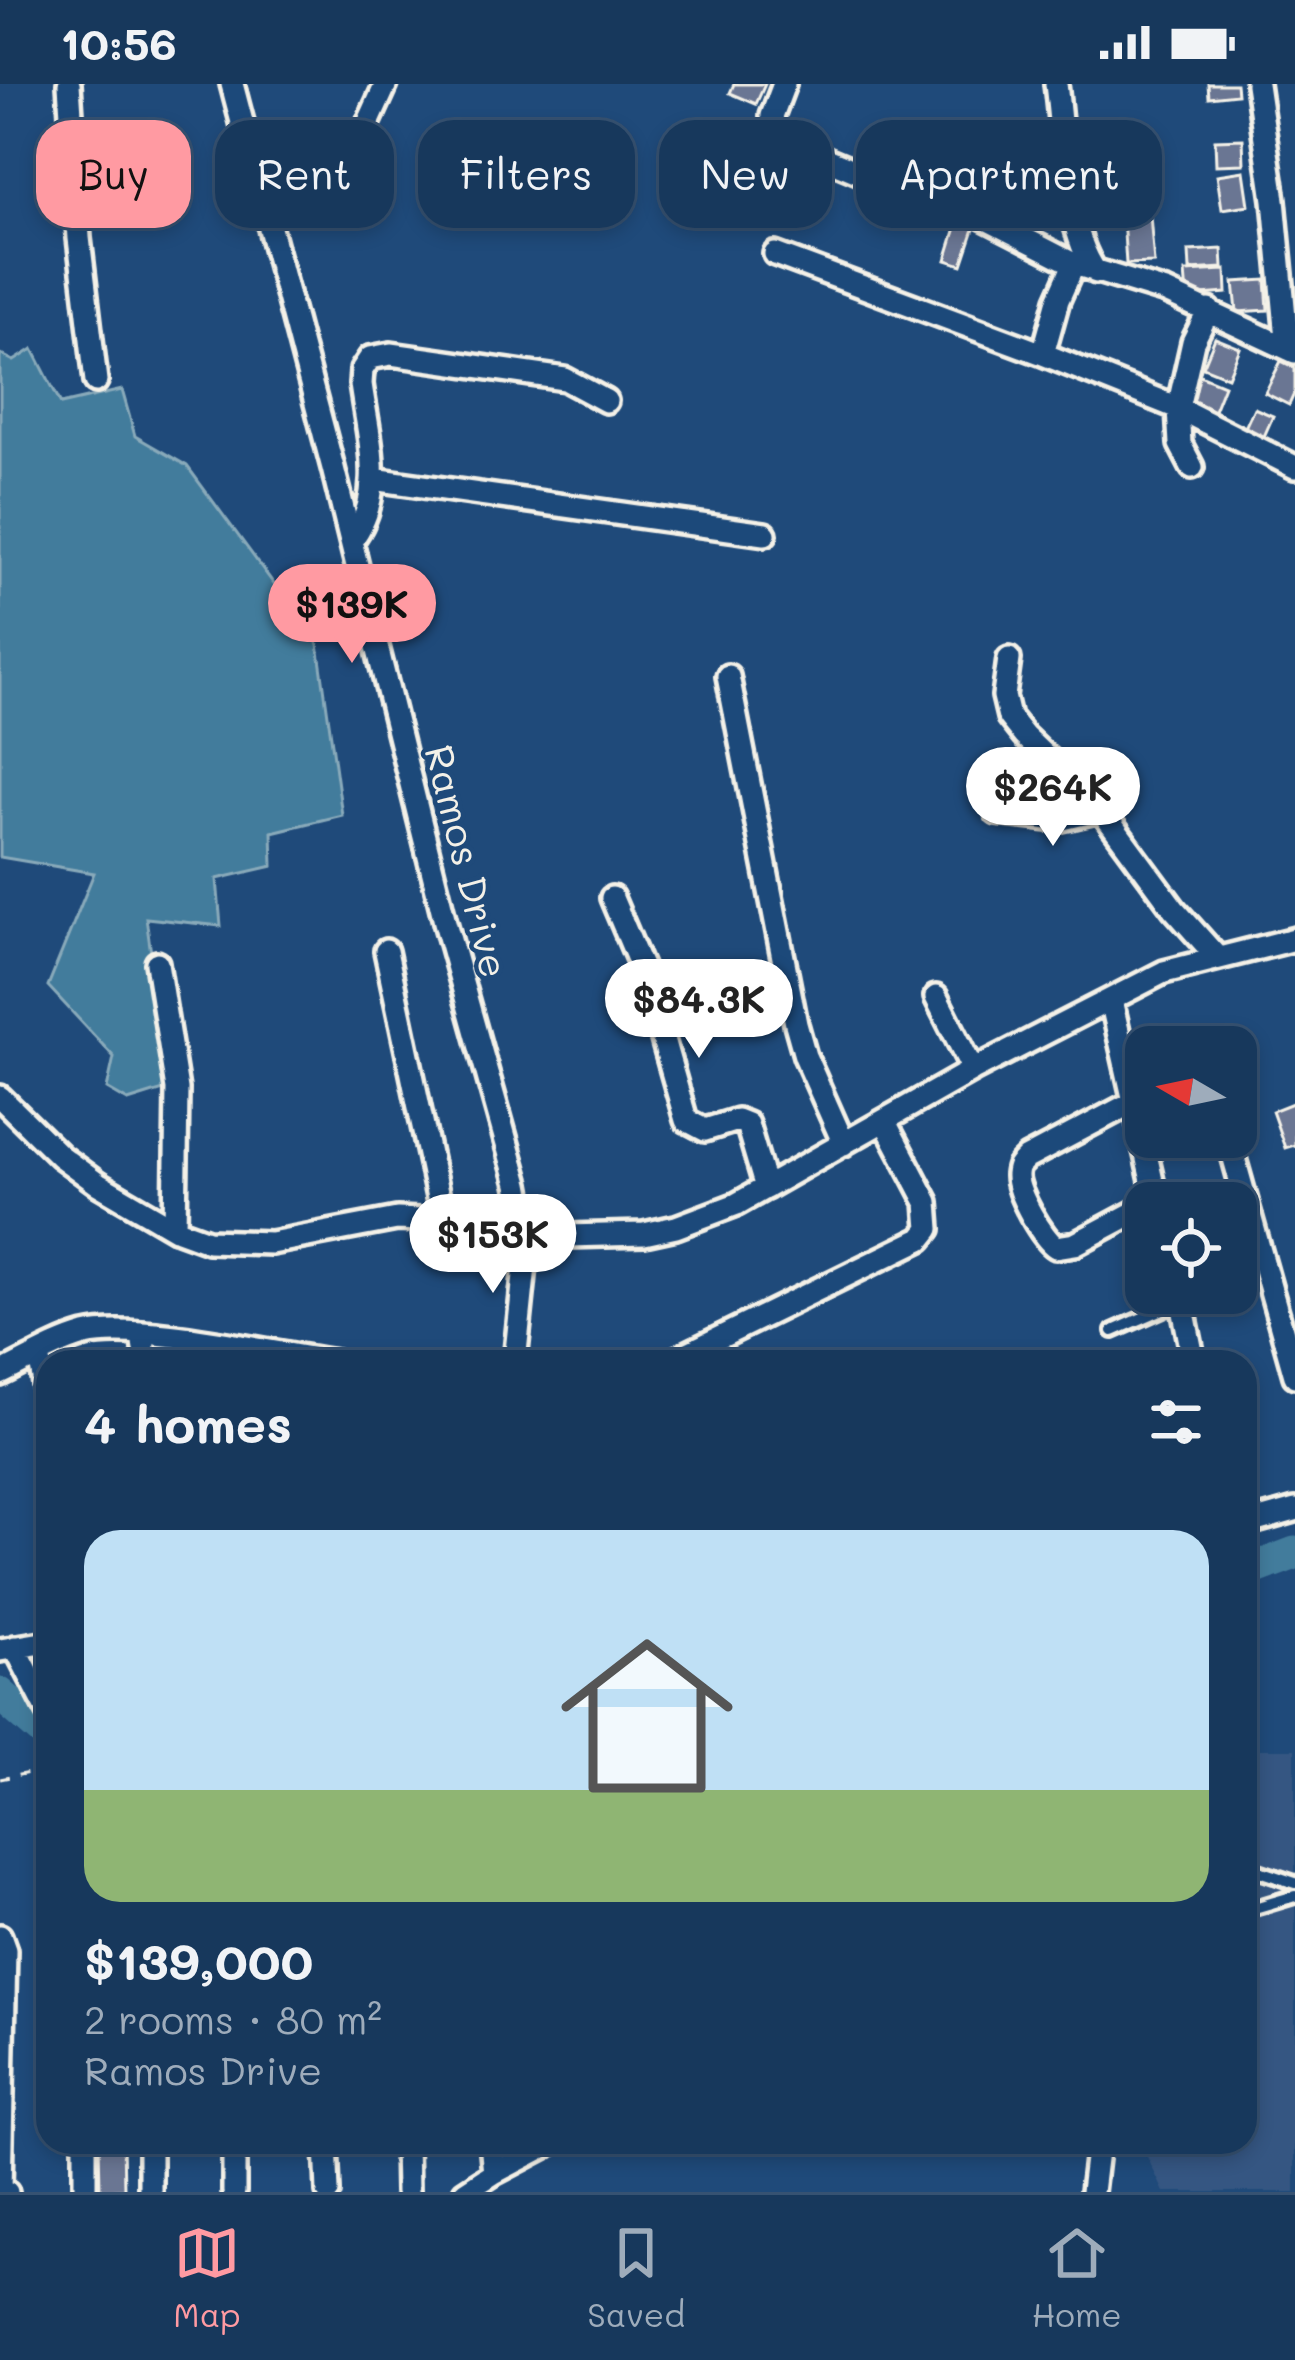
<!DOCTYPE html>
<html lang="en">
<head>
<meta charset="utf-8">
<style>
  :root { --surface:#17385c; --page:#203f62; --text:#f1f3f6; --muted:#9eacbb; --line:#365272; --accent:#ff9aa2 }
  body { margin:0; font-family:Mali,sans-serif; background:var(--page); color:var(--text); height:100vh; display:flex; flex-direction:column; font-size:45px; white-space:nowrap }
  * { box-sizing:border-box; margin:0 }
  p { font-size:39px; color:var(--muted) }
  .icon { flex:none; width:66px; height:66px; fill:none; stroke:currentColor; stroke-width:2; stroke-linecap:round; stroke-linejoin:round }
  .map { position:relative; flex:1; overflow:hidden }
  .side { position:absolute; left:36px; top:1266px; width:1221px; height:804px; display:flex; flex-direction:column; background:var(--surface); border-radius:36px; box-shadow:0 6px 18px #0003,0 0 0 3px var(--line) }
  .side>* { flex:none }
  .banner { position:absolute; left:36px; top:36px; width:1224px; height:108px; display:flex; gap:24px }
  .needle { width:78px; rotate:279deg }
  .buttons { position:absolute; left:1125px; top:942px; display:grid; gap:24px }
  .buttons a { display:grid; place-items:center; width:132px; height:132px; border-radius:24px; background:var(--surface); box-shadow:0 6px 18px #0003,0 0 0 3px var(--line); font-size:60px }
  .price { position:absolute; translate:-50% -102px; padding:0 27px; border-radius:42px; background:#fff; color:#222; font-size:39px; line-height:78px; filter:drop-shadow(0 3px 6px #0008) }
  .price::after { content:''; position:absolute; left:50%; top:72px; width:36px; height:27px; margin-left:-18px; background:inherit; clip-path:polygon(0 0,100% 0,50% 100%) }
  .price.active { background:var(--accent); color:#111 }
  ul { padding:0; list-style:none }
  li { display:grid; align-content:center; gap:24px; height:636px; padding:0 48px }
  li span { display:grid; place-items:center; height:372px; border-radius:36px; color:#555 }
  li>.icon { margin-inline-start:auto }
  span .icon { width:216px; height:216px; fill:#fffc; stroke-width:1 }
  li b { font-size:51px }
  h2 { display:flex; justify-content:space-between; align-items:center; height:144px; padding:0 48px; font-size:51px }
  .pill { padding:0 42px; border-radius:36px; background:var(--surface); box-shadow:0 6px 18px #0003,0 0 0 3px var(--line); font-size:42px; line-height:108px }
  .pill.active { background:var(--accent); color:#111 }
  .status { display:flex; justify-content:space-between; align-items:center; height:84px; padding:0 60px; background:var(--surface); direction:ltr }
  .status svg { height:33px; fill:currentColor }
  .tab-bar { display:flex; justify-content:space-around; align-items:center; height:168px; border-top:3px solid var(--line); background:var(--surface); font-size:33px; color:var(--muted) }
  .tab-bar a { display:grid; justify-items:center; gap:6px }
  .tab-bar .active { color:var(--accent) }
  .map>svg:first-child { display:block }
</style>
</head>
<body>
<div class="status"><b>10:56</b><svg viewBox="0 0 49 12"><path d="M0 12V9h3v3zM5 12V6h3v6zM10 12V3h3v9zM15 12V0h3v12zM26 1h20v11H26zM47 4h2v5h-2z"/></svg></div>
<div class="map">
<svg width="1295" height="2108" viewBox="0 0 1295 2108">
  <rect width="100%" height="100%" fill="#1f4a7a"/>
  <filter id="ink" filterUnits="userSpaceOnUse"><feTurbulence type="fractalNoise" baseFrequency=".00833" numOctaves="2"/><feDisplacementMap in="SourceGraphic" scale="24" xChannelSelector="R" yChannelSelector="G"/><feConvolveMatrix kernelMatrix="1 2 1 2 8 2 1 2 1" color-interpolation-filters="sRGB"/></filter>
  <g filter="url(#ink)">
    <path fill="#365782" d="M1245 1665H1295V2108H1164L1140 2058H1245Z"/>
    <path fill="#427b9c" stroke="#89aaba" stroke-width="3" d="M33 265 61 320 122 306 135 352 187 382 318 560 342 731 272 748 273 782 217 795 221 842 146 834 170 1004 128 1017 107 1005 114 973 48 902 94 789 0 773V270L14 277Z"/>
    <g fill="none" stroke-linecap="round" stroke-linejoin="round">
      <path stroke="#427b9c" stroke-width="33" d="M1245 1488 1295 1469
        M0 1610 48 1652"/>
    </g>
    <path fill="#6b7693" stroke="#f4f1e8" stroke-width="3" d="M734 0H765L756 20 730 9Z
      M1208 0H1236L1237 10 1209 13Z
      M1243 55 1244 80 1216 81 1215 56Z
      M992 78 1020 88 1008 121 980 111Z
      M1244 87 1249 121 1222 125 1217 91Z
      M1150 131 1154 179 1126 180 1123 133Z
      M958 137 975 142 962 181 946 176Z
      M1222 165 1223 184 1190 186 1189 167Z
      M1226 186 1227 209 1187 212 1185 188Z
      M1266 196 1268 226 1237 228 1234 198Z
      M1215 254 1240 264 1228 293 1203 283Z
      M1281 277 1295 284V308L1289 321 1265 309Z
      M1195 289 1224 301 1211 334 1182 322Z
      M1254 324 1273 332 1262 357 1243 348Z
      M1295 1018V1061L1285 1064 1272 1027Z
      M99 2058H123L124 2105 100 2106Z"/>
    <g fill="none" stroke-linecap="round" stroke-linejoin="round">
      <defs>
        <path id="service" d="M1113 1247 1181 1217
          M1259 1787 1295 1799
          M1251 1825 1295 1812"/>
        <path id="minor" d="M69 0 79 154 96 297
          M232 0 333 384 445 838 518 1100 528 1153 515 1278
          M784 0 772 32 774 43 786 58 887 100 953 118 1074 180 1166 208 1295 268
          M1056 0C1063 53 1065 145 1096 188
          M1257 0 1274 116 1288 265
          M262 119 319 102 348 84 386 0
          M775 170 1043 270
          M1074 180 1058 216 1043 270 1178 324 1193 258 1209 226
          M1178 324 1295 383
          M1178 324 1180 360 1192 383
          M373 395 765 450
          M351 457C387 412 368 352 361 300L362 286 370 274 391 270 565 295 606 317
          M1009 575 1004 612 1009 633 1024 652 1101 726 1174 825 1216 872
          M728 592 796 940 805 972 844 1060
          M997 729 1058 736 1101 726
          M612 814 645 892 686 1036 705 1046 737 1036 747 1040 766 1104
          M386 867 443 1137
          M157 879 177 1005 175 1145
          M936 913 973 986
          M1111 916 1157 1119
          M0 1013 60 1072 98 1100 175 1145 208 1157 271 1159 397 1135 443 1137 528 1153 644 1150 676 1143 737 1120 973 986 1164 888 1295 855
          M1135 1017 1027 1074C1020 1081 1018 1081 1017 1091 1016 1108 1043 1155 1056 1163L1075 1160 1146 1122
          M1228 1053 1295 1292
          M1180 1209 1194 1278
          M142 1251 146 1278
          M39 1271 48 1323
          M670 1278 921 1155 929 1145 927 1118 885 1038
          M0 1290C27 1277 56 1259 85 1251 139 1238 275 1270 336 1278
          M1245 1440 1295 1426
          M15 1563 48 1627
          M0 1566 48 1558
          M0 1852 5 1866 0 2106 7 2108
          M85 2058V2108
          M150 2058V2108
          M234 2058V2108
          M326 2058 328 2108
          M406 2058 407 2108
          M494 2089 553 2058
          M465 2108 494 2089 491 2058
          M1092 2108 1098 2058"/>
      </defs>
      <use href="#service" stroke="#f4f1e8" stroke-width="20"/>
      <use href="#minor" stroke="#f4f1e8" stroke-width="30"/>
      <path stroke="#f4f1e8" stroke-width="3" stroke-dasharray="9 9" stroke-linecap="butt" d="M0 1695 48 1685"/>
      <use href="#service" stroke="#1f4a7a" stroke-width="10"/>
      <use href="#minor" stroke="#1f4a7a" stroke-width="21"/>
    </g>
  </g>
  <g text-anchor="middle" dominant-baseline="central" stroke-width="9" stroke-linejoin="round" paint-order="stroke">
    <g font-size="39" fill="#f4f1e8" stroke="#1f4a7a">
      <text transform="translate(468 777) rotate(76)">Ramos Drive</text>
    </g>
  </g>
</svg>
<div class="buttons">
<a><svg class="needle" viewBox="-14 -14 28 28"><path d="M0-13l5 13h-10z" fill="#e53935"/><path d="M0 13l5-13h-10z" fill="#9eacbb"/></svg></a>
<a><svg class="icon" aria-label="locate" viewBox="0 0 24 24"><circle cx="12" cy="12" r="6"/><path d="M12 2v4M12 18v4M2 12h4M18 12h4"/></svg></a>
</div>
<b class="price active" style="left:352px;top:582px">$139K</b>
<b class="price" style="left:1053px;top:765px">$264K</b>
<b class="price" style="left:699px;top:977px">$84.3K</b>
<b class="price" style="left:493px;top:1212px">$153K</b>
<div class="banner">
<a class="pill active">Buy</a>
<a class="pill">Rent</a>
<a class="pill">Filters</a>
<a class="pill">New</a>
<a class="pill">Apartment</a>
</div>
<section class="side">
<h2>4 homes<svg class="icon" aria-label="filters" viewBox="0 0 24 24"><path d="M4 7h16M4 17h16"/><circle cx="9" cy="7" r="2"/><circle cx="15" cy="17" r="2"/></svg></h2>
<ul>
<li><span style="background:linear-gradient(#bfe0f5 70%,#8fb573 0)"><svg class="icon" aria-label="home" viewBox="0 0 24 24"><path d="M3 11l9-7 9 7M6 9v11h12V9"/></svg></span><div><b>$139,000</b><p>2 rooms · 80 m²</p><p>Ramos Drive</p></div></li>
</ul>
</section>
</div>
<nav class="tab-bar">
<a class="active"><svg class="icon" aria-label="map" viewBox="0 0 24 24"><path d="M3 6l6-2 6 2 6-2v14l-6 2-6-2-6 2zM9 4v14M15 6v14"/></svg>Map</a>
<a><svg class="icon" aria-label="saved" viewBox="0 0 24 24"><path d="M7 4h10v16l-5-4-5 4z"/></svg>Saved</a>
<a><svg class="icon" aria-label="home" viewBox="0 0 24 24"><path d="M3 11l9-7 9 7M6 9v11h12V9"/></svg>Home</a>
</nav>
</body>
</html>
